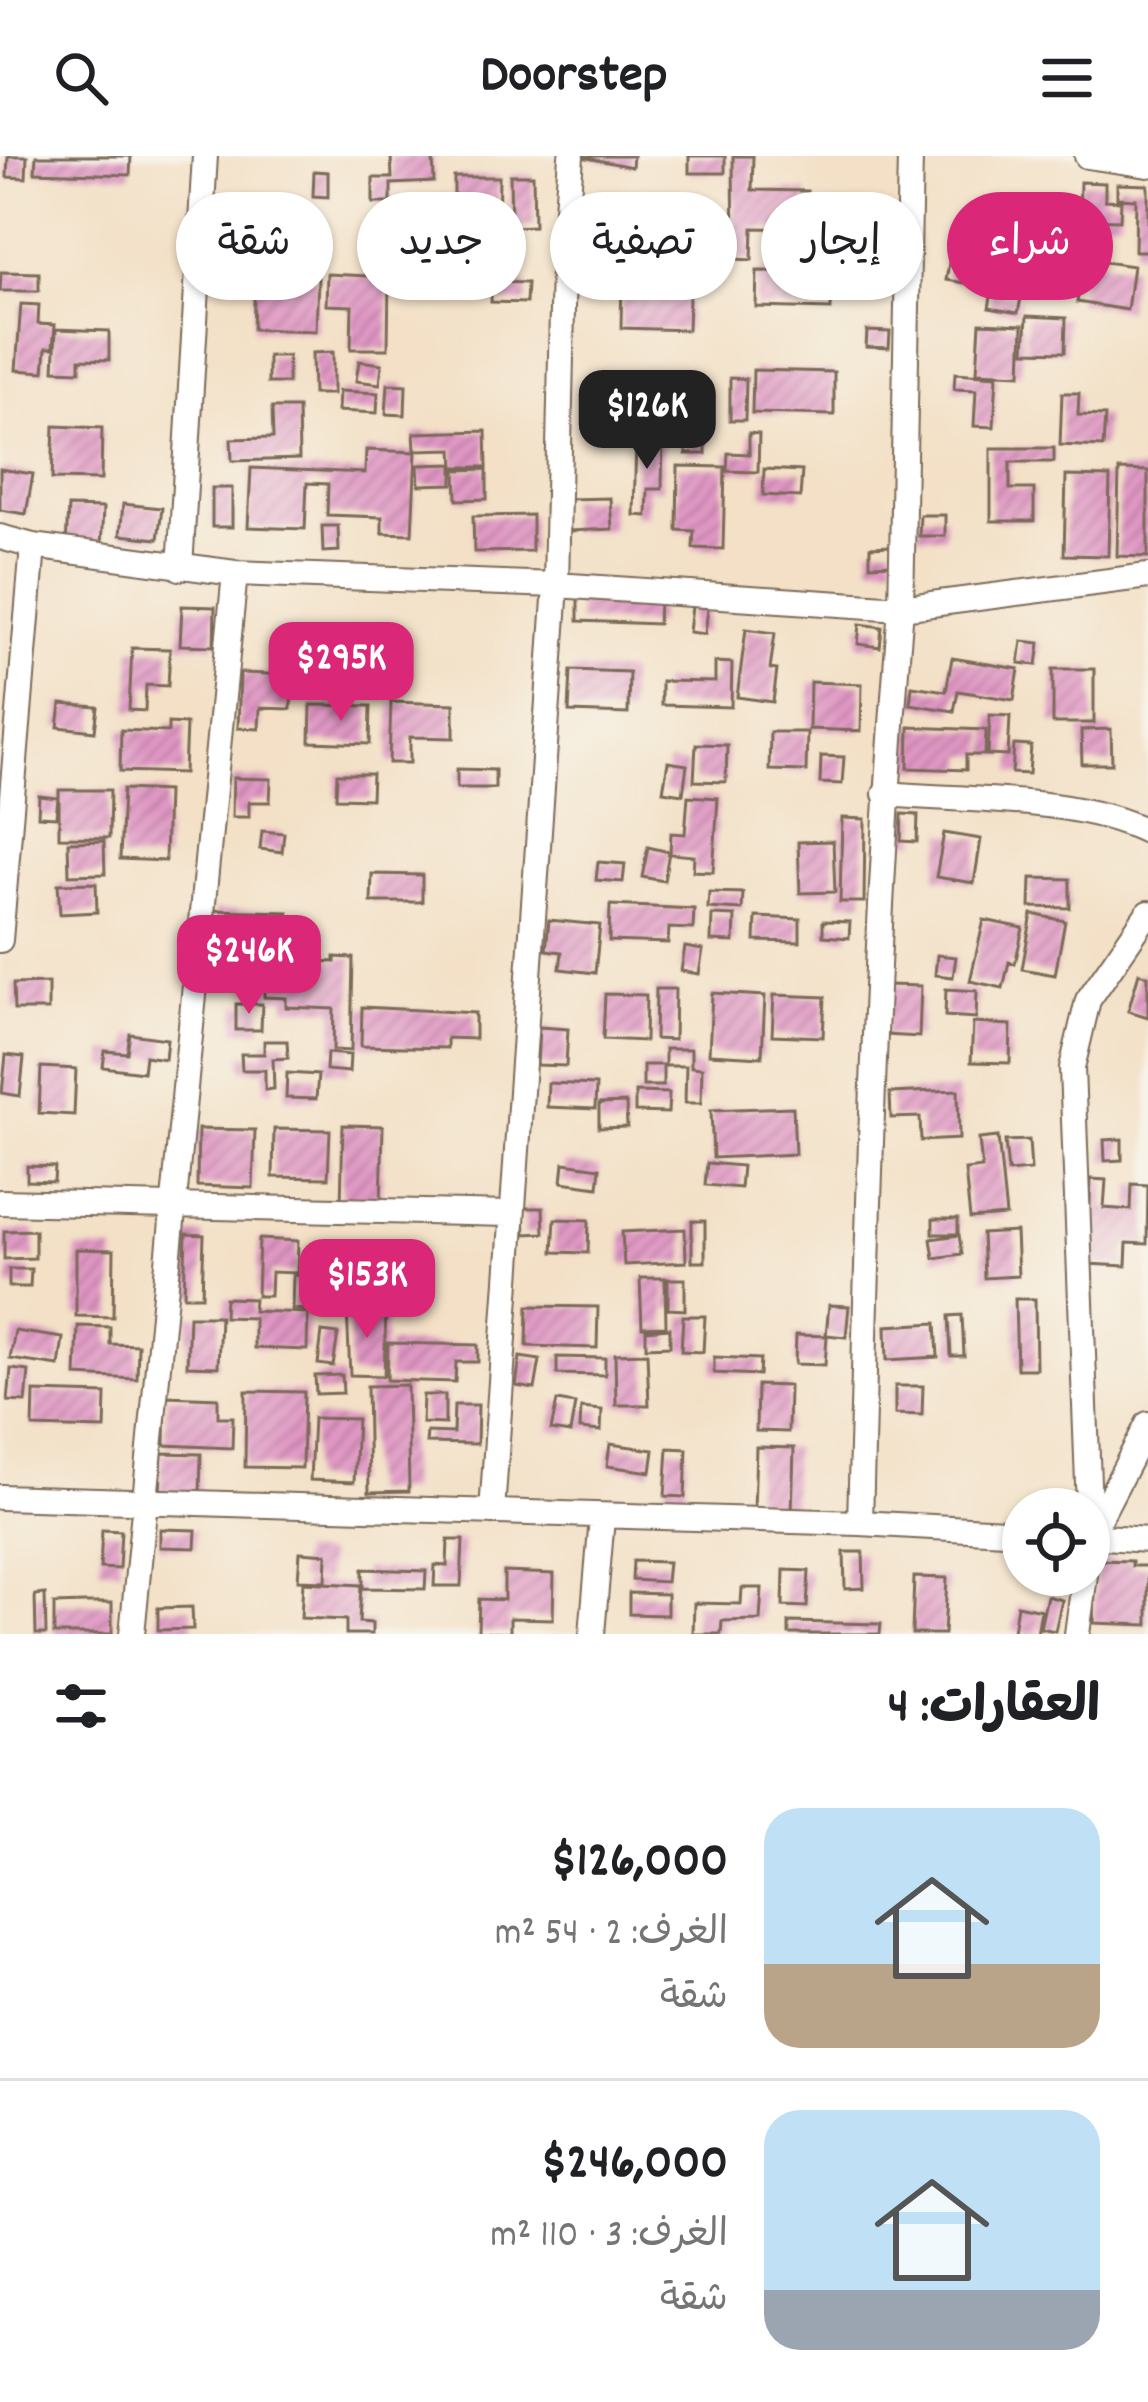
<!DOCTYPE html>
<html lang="ar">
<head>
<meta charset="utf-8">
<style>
  :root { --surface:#fff; --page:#f2f2f2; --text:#202124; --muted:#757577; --line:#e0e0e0; --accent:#db2777 }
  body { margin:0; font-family:Dekko,"Playpen Sans Arabic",sans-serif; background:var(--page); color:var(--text); direction:rtl; height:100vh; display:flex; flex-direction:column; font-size:45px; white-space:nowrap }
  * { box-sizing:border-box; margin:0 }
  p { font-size:39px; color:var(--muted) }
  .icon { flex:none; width:66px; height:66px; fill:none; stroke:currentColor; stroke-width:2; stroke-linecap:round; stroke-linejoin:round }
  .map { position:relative; height:1478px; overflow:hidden; direction:ltr }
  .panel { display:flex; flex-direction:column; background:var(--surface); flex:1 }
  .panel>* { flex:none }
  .top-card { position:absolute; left:36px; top:36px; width:1077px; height:108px; direction:rtl; display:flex; gap:24px }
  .controls { position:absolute; left:1002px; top:1332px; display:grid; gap:24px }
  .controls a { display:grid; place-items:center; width:108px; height:108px; border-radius:50%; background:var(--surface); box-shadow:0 3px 9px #0004; font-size:60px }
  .price { position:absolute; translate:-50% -102px; padding:0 27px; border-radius:24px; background:var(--accent); color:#fff; font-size:39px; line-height:78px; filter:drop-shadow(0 3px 6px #0008) }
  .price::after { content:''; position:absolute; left:50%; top:72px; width:36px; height:27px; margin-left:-18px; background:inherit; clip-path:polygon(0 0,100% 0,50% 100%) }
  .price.selected { background:#222; color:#fff }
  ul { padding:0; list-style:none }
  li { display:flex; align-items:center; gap:36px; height:300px; padding:0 48px }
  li+li { border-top:3px solid var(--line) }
  li span { display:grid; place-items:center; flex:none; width:336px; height:240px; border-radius:36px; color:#555 }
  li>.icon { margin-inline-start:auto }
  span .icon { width:144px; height:144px; fill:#fffc; stroke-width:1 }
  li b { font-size:51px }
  h2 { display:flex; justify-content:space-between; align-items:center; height:144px; padding:0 48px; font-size:51px }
  .pill { padding:0 42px; border-radius:54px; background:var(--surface); box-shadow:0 3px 9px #0004; font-size:42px; line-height:108px }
  .pill.selected { background:var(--accent); color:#fff }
  header { display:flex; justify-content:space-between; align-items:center; height:156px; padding:0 48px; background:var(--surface); font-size:54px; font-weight:700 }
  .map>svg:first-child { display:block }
</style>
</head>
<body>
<header><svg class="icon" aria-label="menu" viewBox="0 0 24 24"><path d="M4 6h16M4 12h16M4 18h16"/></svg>Doorstep<svg class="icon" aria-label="search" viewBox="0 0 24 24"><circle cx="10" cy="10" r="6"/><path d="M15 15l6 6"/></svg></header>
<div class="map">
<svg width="1148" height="1478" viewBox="0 0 1148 1478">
  <defs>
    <pattern id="building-hatch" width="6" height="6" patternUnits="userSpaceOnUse" patternTransform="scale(3)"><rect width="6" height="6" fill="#e097c4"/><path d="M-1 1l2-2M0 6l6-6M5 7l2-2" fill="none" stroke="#b77b9f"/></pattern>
  </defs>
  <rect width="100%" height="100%" fill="#f7f3e8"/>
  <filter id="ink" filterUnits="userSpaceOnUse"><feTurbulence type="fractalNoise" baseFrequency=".00833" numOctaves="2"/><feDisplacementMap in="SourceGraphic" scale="24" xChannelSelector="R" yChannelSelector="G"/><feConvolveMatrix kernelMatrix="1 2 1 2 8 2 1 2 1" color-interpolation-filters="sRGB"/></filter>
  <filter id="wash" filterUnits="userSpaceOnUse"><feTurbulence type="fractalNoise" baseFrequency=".004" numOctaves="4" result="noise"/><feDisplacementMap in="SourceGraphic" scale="48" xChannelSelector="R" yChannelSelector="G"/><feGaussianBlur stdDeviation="2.7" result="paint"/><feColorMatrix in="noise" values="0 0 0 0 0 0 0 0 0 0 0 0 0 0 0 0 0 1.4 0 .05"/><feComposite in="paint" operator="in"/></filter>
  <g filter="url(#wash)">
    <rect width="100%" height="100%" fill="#f3e0c6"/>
    <g id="blocks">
      <path fill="url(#building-hatch)" d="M8 0H27L26 22 7 21Z
        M36 0H131L130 19 35 16Z
        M391 0H433L434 26 391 28V47H373V22H392Z
        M577 0H633L632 11Z
        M689 0H725V17H689Z
        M733 0H753L752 34 807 35 806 73 753 72 752 104 734 103Z
        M314 15 328 16V41L313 40Z
        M510 19H533L534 70 511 71Z
        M454 21H499L498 71 476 70 477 48H454Z
        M1080 26 1105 27V44L1121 45 1120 64 1079 63Z
        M1117 28 1148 29V95H1135L1136 43 1117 42Z
        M610 36 665 38 663 86 608 84Z
        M441 57 442 101 405 102 404 68 392 69V58Z
        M954 79 1037 94 1029 137 946 124Z
        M820 80 838 81 837 104H820Z
        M1084 103 1133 110 1127 154 1077 146Z
        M669 108 690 109 688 174 621 172 622 120 669 122Z
        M757 115 832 116 831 153 756 151Z
        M1 116 39 117V135H0Z
        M327 118 389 121 388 193H351L352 150 326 149Z
        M255 120 318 122 316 175 253 173Z
        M492 126 527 127 526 147 491 146Z
        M992 136 1021 142 1018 157 989 152Z
        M21 148 39 149 38 168 55 169 53 192H46L44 216 16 214Z
        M1027 160 1066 162 1065 196 1025 195Z
        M980 167 1023 169 1021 218 977 216Z
        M56 173 109 175V204L80 203V215L54 214Z
        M867 175 890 176 889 192 866 191Z
        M333 196V238H313L312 197Z
        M268 200H288V227H268Z
        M359 205 382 208 380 228 356 225Z
        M753 214 834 216V259L752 257Z
        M955 217 997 220 994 271 974 270 976 234 954 233Z
        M730 222 746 223 745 264H730Z
        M388 228 406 229 405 259 386 258Z
        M339 235 378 237 377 257 338 255Z
        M1062 237H1079L1078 259 1105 260 1103 291 1060 289Z
        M272 252H298L299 303 232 305 231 283 273 282Z
        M54 270 102 272 101 324 52 323Z
        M687 273 706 274V298H686Z
        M486 275 487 311H454L453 293 415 294 414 277Z
        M749 277 759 278 758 316 727 315 728 297 749 298Z
        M636 283 663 284 662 333H648L647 360 634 359Z
        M991 292H1054V306H1010V333H1034V365H991Z
        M366 294 416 296 412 378 382 377V361L327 359 328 328 307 327 305 373 248 371 251 312 365 317Z
        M453 308V328L419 329 418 309Z
        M678 310 725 311 723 393 693 392 694 375 677 374Z
        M0 313 33 318 26 358 0 354Z
        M487 313V343L457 344 456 314Z
        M764 313 802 315 800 341 763 339Z
        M1119 314 1148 315V401L1117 400Z
        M1066 320 1110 321 1108 400 1064 399Z
        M212 332H232V371H212Z
        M610 342 612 373 569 375 567 343Z
        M123 348 162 352 158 383 120 379Z
        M68 351 103 352 101 392 66 391Z
        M532 359V395L474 396 473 360Z
        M920 359H945V380H919Z
        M322 370H338L339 395 323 396Z
        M892 390 893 408 870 409V391Z
        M578 440 659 442 658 468 578 465Z
        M182 450 215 451 214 490 180 489Z
        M692 450 708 452 705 478 689 476Z
        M860 468 882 471 880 491 858 488Z
        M746 473 775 477 770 513 777 514 773 546 737 541Z
        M1022 485 1040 487 1037 509 1019 507Z
        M375 489V535L356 536V530L328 531V490Z
        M132 492 170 493 168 530 146 529 145 555 129 554Z
        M952 502 1019 513 1014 544 958 535 954 555 910 548 912 530 946 535Z
        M715 506 732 507 731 551 661 549V525L715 526Z
        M1053 513H1094V567H1053Z
        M571 514 629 516 628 558 569 556Z
        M240 517 292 519 291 553 260 552 259 573 238 572Z
        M810 526 862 528 861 575 809 573Z
        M391 546 454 548V582L410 581V607H389Z
        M61 548 98 551 95 575 58 571Z
        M311 549 371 550 370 588 310 586Z
        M990 559 1010 560 1008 600 988 599Z
        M168 567 186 568 184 617 120 615 121 574 168 576Z
        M909 571 986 574 985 599H966V614L908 612Z
        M1111 573 1112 608H1082L1081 574Z
        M770 576H807L806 615 769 614Z
        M696 588 727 589 726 626 694 625Z
        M1014 589 1031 590 1029 618 1012 617Z
        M821 600 844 601 842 628 820 627Z
        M668 606 687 609 683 638 663 635Z
        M457 613 495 614V632H457Z
        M337 618H372L371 643 336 642Z
        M233 622 271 623 270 646H249V661H232Z
        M123 633 167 635 165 705 120 703Z
        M59 634H110L109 682 59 681Z
        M39 640 58 642 56 661 38 660Z
        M688 640 718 642 713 716 693 715 694 700 670 698 671 677 685 678Z
        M902 658 918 659 917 686 901 685Z
        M842 662 865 663 864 746H840Z
        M262 675 284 677 282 696 260 693Z
        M944 677 981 683 974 727 936 721Z
        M104 685 105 718 69 719 68 686Z
        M833 685 835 736 800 737 798 686Z
        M648 691 669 696 664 725 642 721Z
        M598 706 625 708 623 726 596 724Z
        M372 718 422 719V746H371Z
        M1031 722 1070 723V752L1030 751Z
        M96 727 97 756 60 758 58 728Z
        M709 736 743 737 742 754 708 752Z
        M610 749 694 753 693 773 669 772 668 787 609 785Z
        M215 754 288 756 287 796 214 794Z
        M1032 758 1065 765 1055 819 1022 813Z
        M712 759 735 760 734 786 711 785Z
        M756 761 800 763V786L755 785Z
        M549 764 600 769 595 817 560 813 562 796 546 794Z
        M984 764 1023 772 1015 808 1009 806 1003 832 970 825Z
        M823 765 850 766 849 782 823 780Z
        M685 791 703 794 699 818 681 815Z
        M937 799 956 801 953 821 935 819Z
        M335 801 353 802 351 895 333 894 334 853 286 851V842L264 841 266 803 335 806Z
        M1139 817 1148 820V861L1128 855Z
        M48 827V854H14L13 828Z
        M888 829 921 830 919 881 886 879Z
        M656 833H675L674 884 655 883Z
        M946 833 977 835 976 862 945 860Z
        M712 837 765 840 762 901 709 898Z
        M605 838 646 839 645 885 603 883Z
        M774 839 825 841 823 881 772 879Z
        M236 848H262L261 874H236Z
        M362 851 475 857V883L447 882V892L361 890Z
        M973 867 1011 869 1010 907 971 906Z
        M539 871 568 873 566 910 537 909Z
        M130 878 167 883 165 903 145 900 143 916 103 911 105 895 127 897Z
        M264 885H287L288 902 273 903 274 933 265 934V914H242L241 898H264Z
        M665 893H691V911L702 912 701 947H685L686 910H665Z
        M327 897 350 899 349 916 326 914Z
        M6 899 24 901 20 940 2 937Z
        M643 909H663V930H643Z
        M41 911 76 913 74 959 39 957Z
        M287 917 318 919 316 943 286 942Z
        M548 927 596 929 595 953 547 951Z
        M958 934 959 983 921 985 920 961 891 962 890 937Z
        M635 936 669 937 668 957 635 956Z
        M626 947 627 971 599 972V948Z
        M793 951 795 998 713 1002 711 954Z
        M343 969 383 970 381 1050 341 1049Z
        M198 973 255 974 253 1032 197 1030Z
        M274 973 330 974 328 1022 273 1021Z
        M998 981 1006 1060 970 1063 965 1014 982 1012 979 983Z
        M1122 983V1004L1105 1005 1104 984Z
        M1029 984 1031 1014 1008 1016 1005 985Z
        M564 1007 600 1012 598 1031 562 1026Z
        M707 1007 742 1010 740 1032 705 1029Z
        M27 1010 55 1011 54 1026 27 1025Z
        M1091 1023 1106 1024 1104 1052 1131 1054 1132 1028 1148 1029 1147 1088 1127 1087 1126 1110 1087 1108Z
        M524 1052H543L544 1077 525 1078Z
        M555 1063 589 1064 588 1097 553 1096Z
        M933 1063H958V1078H933Z
        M692 1065H705V1106H692Z
        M685 1073 686 1106 624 1109 622 1076Z
        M35 1074V1102L4 1103V1075Z
        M1016 1076 1018 1120 984 1122 982 1078Z
        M186 1078 204 1079 202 1140H184Z
        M959 1079 962 1098 934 1102 931 1083Z
        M259 1083 298 1085 297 1117 271 1116 270 1140H257Z
        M76 1093 114 1094 113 1161 76 1160Z
        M9 1113H31L30 1131H9Z
        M293 1119 312 1120 311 1154 292 1153Z
        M640 1122H665L666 1170 642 1171Z
        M668 1123H685V1154L668 1153Z
        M225 1142 254 1143 253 1155 308 1157 307 1194 254 1192V1162L224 1161Z
        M1015 1143H1035L1036 1213H1017Z
        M829 1149 849 1150 846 1181 826 1179Z
        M528 1150 598 1151 597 1192 527 1190Z
        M347 1152 386 1154 384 1220 350 1219Z
        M962 1159 964 1200H951L949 1160Z
        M189 1160H220L218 1211 187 1210Z
        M683 1160H705L703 1196 681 1195Z
        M936 1167 938 1201 887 1204 886 1170Z
        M78 1170 110 1171V1188L138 1189 137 1223 76 1220Z
        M670 1172V1190L646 1191V1174Z
        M15 1175 63 1182 59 1210 10 1203Z
        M322 1176 338 1178 333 1210 318 1208Z
        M796 1179 827 1180 825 1209 795 1208Z
        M388 1187 478 1189V1206H456L455 1226 387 1224Z
        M647 1197 649 1249H616L615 1198Z
        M520 1201 540 1204 535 1233 516 1230Z
        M557 1201 605 1202V1219L557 1218Z
        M714 1201 760 1203 759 1219 714 1217Z
        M11 1213 29 1215 26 1246 8 1245Z
        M342 1219 343 1237 316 1238 315 1220Z
        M407 1229 409 1335 369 1336 367 1230Z
        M757 1229 789 1230 788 1276 756 1275Z
        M895 1230H923L922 1259 895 1258Z
        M246 1235 304 1236 302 1312 245 1311Z
        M34 1236 106 1238 105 1273 33 1271Z
        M423 1239H445V1268L422 1267Z
        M166 1240 218 1242V1261H233L232 1292 165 1289Z
        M557 1245 575 1248 570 1277 551 1274Z
        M454 1249H478L477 1288 426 1287 427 1276 453 1277Z
        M581 1252 602 1254 601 1275 580 1273Z
        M313 1262 357 1263 354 1326 310 1324Z
        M610 1288 654 1294 651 1316 607 1310Z
        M756 1291 794 1292 792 1358 754 1355Z
        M668 1292 687 1293 685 1341 665 1340Z
        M162 1297 201 1298 200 1339 160 1338Z
        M160 1373 196 1374 195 1392 160 1391Z
        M102 1374 121 1375 119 1413 100 1412Z
        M448 1384H463L461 1430H434L435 1409 447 1410Z
        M300 1396 327 1398 326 1425 298 1424Z
        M844 1396H863L864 1432 845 1433Z
        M1096 1404 1132 1405V1410H1148V1469L1094 1467Z
        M633 1405 668 1406 666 1426 632 1424Z
        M363 1413 426 1415 425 1433 363 1432Z
        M784 1414 809 1415 807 1451 783 1450Z
        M504 1416 554 1418 553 1463 510 1462V1477L478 1476 479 1443 504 1444Z
        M914 1421 947 1422 944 1478H912Z
        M303 1426 361 1429 359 1466 372 1467V1478H346V1464L301 1462Z
        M742 1432H762L760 1464 722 1465 721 1478H693L694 1447 741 1448Z
        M629 1437 667 1438V1459L629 1458Z
        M45 1438 46 1478H36L35 1439Z
        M1047 1440 1062 1444 1055 1475 1040 1472Z
        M85 1447H112V1478H54V1448Z
        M1017 1449 1041 1454 1037 1478 1013 1475Z
        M192 1451 193 1473 158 1474V1452Z
        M789 1466 881 1468 880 1478H789Z"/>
    </g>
  </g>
  <g filter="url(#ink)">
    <use href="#blocks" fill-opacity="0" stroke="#7b6a59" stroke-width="3"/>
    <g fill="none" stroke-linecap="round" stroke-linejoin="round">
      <defs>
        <path id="street" d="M910 0 901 452 1148 420
          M1087 0 1148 9
          M0 381 33 390 235 417
          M180 412 205 0
          M885 638C965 645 1076 640 1148 676
          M0 784 33 390
          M0 1046 510 1058
          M0 1341 860 1367 1023 1376
          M1089 1353 1072 912 1088 844 1148 757
          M492 1356 556 429 563 108 571 0
          M1089 1380 1148 1384
          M1090 1380 1148 1268
          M132 1478 235 417 556 429 901 452C875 757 868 1062 860 1367
          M592 1478 602 1362
          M1077 1478 1085 1419"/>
      </defs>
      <use href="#street" stroke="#7b6a59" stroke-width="28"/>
      <use href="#street" stroke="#fff" stroke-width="24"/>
    </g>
  </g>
</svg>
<div class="controls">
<a><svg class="icon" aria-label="locate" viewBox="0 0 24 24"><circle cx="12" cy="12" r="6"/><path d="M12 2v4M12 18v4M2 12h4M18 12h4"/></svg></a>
</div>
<b class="price selected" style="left:647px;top:316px">$126K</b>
<b class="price" style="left:341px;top:568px">$295K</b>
<b class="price" style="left:249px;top:861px">$246K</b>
<b class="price" style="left:367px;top:1185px">$153K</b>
<div class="top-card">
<a class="pill selected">شراء</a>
<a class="pill">إيجار</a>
<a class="pill">تصفية</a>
<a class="pill">جديد</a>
<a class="pill">شقة</a>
</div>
</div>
<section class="panel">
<h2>العقارات: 4<svg class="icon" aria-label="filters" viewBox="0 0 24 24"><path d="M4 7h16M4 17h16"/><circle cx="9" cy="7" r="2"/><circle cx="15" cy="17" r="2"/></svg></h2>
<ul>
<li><span style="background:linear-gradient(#bfe0f5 65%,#b9a48a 0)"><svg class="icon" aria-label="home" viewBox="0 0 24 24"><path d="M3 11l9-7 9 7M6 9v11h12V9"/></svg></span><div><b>$126,000</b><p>الغرف: 2 · 54 m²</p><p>شقة</p></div></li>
<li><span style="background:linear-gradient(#bfe0f5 75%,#9aa5b1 0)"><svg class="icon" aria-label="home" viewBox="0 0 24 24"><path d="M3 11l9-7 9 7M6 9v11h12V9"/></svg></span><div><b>$246,000</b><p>الغرف: 3 · 110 m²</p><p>شقة</p></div></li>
</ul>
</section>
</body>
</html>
